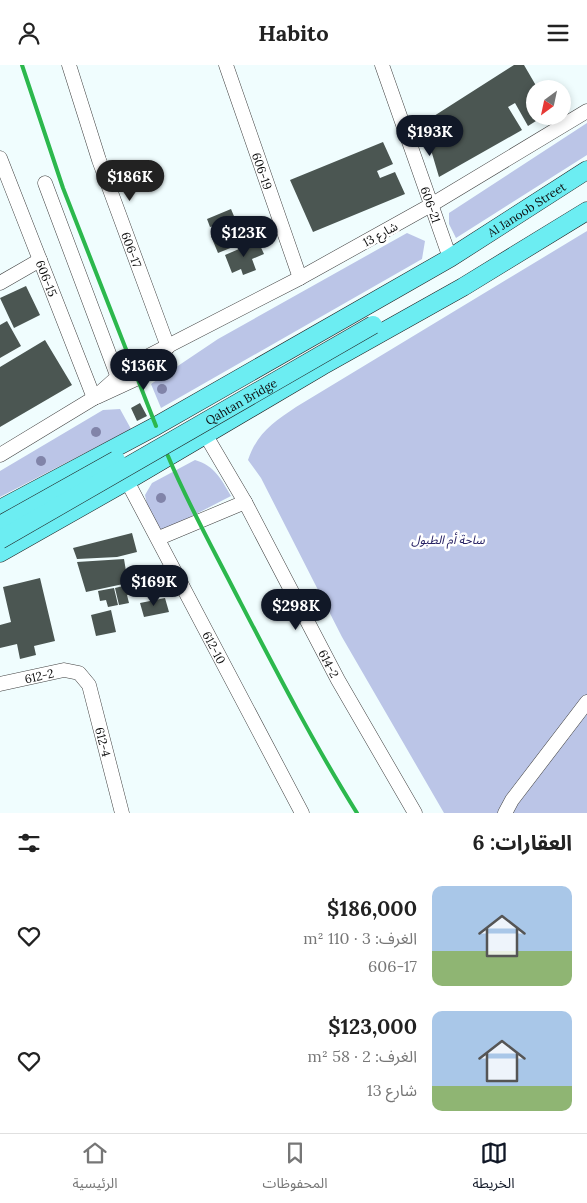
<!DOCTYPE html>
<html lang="ar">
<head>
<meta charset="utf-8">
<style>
  :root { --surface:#fff; --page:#f6f6f6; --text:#222; --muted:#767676; --line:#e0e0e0; --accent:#111827 }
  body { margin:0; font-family:Lora,"Noto Sans Arabic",serif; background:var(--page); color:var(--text); direction:rtl; height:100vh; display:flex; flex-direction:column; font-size:19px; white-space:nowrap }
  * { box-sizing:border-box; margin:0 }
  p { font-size:16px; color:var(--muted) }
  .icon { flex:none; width:28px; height:28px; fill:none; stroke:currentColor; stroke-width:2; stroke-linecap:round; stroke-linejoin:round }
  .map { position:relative; height:748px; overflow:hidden; direction:ltr }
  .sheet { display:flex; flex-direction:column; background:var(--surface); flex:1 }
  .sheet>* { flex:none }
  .needle { width:32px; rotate:213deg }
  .controls { position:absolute; left:526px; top:15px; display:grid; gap:10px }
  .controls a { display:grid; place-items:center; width:45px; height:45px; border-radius:50%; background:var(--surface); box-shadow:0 2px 8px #0003; font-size:25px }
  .price { position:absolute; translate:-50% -42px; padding:0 11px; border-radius:18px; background:var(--accent); color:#fff; font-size:16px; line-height:32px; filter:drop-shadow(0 1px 2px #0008) }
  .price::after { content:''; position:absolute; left:50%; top:30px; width:15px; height:11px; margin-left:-8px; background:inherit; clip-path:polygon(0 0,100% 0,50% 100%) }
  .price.on { background:#222; color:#fff }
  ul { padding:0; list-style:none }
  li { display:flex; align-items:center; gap:15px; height:125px; padding:0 15px }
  li span { display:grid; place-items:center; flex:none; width:140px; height:100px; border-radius:10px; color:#555 }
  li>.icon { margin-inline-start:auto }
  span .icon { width:60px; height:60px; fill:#fffc; stroke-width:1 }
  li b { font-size:21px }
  h2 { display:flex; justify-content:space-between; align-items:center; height:60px; padding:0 15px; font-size:21px }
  header { display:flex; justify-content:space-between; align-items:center; height:65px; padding:0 15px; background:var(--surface); font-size:22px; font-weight:700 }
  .menu { display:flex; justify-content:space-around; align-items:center; height:70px; border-top:1px solid var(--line); background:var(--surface); font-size:14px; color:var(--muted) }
  .menu a { display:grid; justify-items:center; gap:2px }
  .menu .on { color:var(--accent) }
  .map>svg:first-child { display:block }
</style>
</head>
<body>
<header><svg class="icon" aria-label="menu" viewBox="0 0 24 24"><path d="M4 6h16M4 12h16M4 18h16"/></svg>Habito<svg class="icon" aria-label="person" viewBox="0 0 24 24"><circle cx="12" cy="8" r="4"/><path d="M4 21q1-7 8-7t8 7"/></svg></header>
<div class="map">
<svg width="587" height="748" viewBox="0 0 587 748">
  <rect width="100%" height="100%" fill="#f0fdfe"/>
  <path fill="#bbc5e7" d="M587 58V90L456 173 449 159V148Z
    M587 166V748H444L342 572 261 413 248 395C257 368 274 357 296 342Z
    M407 168 425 176 422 194 161 343 151 319 218 274Z
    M120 344 131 364 0 432V406L103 345Z
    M195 395C215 401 221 414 231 431L161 467 148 445 145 430 152 418Z"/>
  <path fill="#4b5652" d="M514 0H524L538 24H535V51H544L528 61 515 38 508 42 522 65 439 112 423 58Z
    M383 77 393 99 377 106 380 113 395 107 405 129 313 167 290 115Z
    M231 144 241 168 254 163 258 172 218 188 211 171 220 168 217 160 210 162 207 154Z
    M258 176 264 189 252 194 256 205 243 210 241 204 232 208 225 190Z
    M26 221 40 250 14 263 0 233Z
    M7 256 21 281 0 293V260Z
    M45 275 72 320 0 362V302Z
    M140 338 147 351 137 356 131 343Z
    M132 468 137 487 117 492 77 494 73 483Z
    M124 494 128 518 86 527 77 497Z
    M40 513 55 576 34 581 36 590 20 594 17 579 0 583V560L11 557 3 522Z
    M156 513 159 526 136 531 133 518Z
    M131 519 134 529 127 530 129 538 119 540 115 523Z
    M114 523 118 540 108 542 106 535 100 536 98 526Z
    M165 533 169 547 144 552 140 538Z
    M111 545 116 567 96 571 91 550Z"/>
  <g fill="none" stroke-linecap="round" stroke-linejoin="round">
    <defs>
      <g id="minor">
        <path id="s1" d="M69 0 99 95 168 282"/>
        <path id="s2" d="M226 0 300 213"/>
        <path id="s3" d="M382 0 450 193"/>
        <path id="s4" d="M0 93 94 333"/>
        <path d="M45 118 117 310"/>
        <path d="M0 218 40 195"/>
        <path d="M97 332 136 314 165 286"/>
        <path id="s5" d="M205 369 245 437 338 615 415 748"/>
        <path d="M0 390 94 333 131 300 300 213 431 140 587 46"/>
        <path id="s6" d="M127 416 302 748"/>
        <path d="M159 473 245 437"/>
        <path id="s7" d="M0 619 64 605 79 608 89 620 122 748"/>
        <path d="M505 748 512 735 587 637"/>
      </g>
      <g id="major">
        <path id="s8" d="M0 444 156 361 450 193 587 105"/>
        <path d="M0 488 127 416 322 301 463 222 587 146"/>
      </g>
    </defs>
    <use href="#minor" stroke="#414141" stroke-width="15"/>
    <use href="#major" stroke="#1f1f1f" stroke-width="19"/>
    <use href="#minor" stroke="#fff" stroke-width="14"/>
    <use href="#major" stroke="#6cedf2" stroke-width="18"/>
    <path stroke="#2cb84d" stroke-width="4" d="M22 0 63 123 156 361
      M168 391C187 437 211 480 234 525 273 600 312 676 357 748"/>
    <defs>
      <g id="major-bridge">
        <path d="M0 460 116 395"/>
        <path id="s9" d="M0 475 373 260"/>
      </g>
    </defs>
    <use href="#major-bridge" stroke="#1f1f1f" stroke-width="19" stroke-linecap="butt"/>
    <use href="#major-bridge" stroke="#6cedf2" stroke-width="18"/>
  </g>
  <g fill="#8184a9">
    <circle cx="162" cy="324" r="5"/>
    <circle cx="96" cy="367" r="5"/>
    <circle cx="41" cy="396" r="5"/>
    <circle cx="161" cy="433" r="5"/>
  </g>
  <g text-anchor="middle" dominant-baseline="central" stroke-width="5" stroke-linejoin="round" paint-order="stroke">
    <g font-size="12" fill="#0e0e0e" stroke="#fff">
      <text stroke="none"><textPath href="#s2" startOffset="112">606-19</textPath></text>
      <text stroke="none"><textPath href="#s3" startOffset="148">606-21</textPath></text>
      <text stroke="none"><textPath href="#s8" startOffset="606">Al Janoob Street</textPath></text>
      <text transform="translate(380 169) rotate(-29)">شارع 13</text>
      <text stroke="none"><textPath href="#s1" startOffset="195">606-17</textPath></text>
      <text stroke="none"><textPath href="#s4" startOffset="129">606-15</textPath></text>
      <text stroke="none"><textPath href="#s9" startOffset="278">Qahtan Bridge</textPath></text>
      <text stroke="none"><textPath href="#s6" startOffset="188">612-10</textPath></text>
      <text stroke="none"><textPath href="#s5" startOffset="261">614-2</textPath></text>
      <text stroke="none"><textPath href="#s7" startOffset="40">612-2</textPath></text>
      <text stroke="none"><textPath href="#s7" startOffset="155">612-4</textPath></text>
    </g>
    <g font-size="12" font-style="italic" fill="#262163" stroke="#fff">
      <text x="448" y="474">ساحة أم الطبول</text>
    </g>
  </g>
</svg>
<div class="controls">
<a><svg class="needle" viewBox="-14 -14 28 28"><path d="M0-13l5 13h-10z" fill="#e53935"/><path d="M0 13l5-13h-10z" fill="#767676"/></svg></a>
</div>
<b class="price" style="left:430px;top:92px">$193K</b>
<b class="price on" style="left:130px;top:137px">$186K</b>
<b class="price" style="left:244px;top:193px">$123K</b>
<b class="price" style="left:144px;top:326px">$136K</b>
<b class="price" style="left:154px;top:542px">$169K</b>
<b class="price" style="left:296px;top:566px">$298K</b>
</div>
<section class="sheet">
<h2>العقارات: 6<svg class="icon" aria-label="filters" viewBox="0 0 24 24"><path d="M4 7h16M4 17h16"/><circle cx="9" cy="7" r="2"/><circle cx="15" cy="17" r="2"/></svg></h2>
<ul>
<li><span style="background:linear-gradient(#a9c7e8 65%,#8fb573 0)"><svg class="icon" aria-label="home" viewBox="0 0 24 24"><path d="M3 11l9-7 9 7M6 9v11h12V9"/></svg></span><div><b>$186,000</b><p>الغرف: 3 · 110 m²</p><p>606-17</p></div><svg class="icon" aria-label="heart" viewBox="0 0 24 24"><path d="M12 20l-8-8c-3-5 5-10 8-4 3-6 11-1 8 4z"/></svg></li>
<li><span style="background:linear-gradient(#a9c7e8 75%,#8fb573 0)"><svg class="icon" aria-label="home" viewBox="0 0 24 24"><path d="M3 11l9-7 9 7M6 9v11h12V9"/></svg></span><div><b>$123,000</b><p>الغرف: 2 · 58 m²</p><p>شارع 13</p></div><svg class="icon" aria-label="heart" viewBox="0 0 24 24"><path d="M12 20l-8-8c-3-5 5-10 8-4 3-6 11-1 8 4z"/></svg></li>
</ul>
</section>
<nav class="menu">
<a class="on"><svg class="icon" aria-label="map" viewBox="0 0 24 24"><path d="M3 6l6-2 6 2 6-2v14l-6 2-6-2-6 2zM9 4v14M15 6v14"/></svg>الخريطة</a>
<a><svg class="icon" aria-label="saved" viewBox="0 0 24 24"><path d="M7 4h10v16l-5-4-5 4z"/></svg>المحفوظات</a>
<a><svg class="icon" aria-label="home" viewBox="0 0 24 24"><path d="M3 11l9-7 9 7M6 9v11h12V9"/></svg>الرئيسية</a>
</nav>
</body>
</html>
